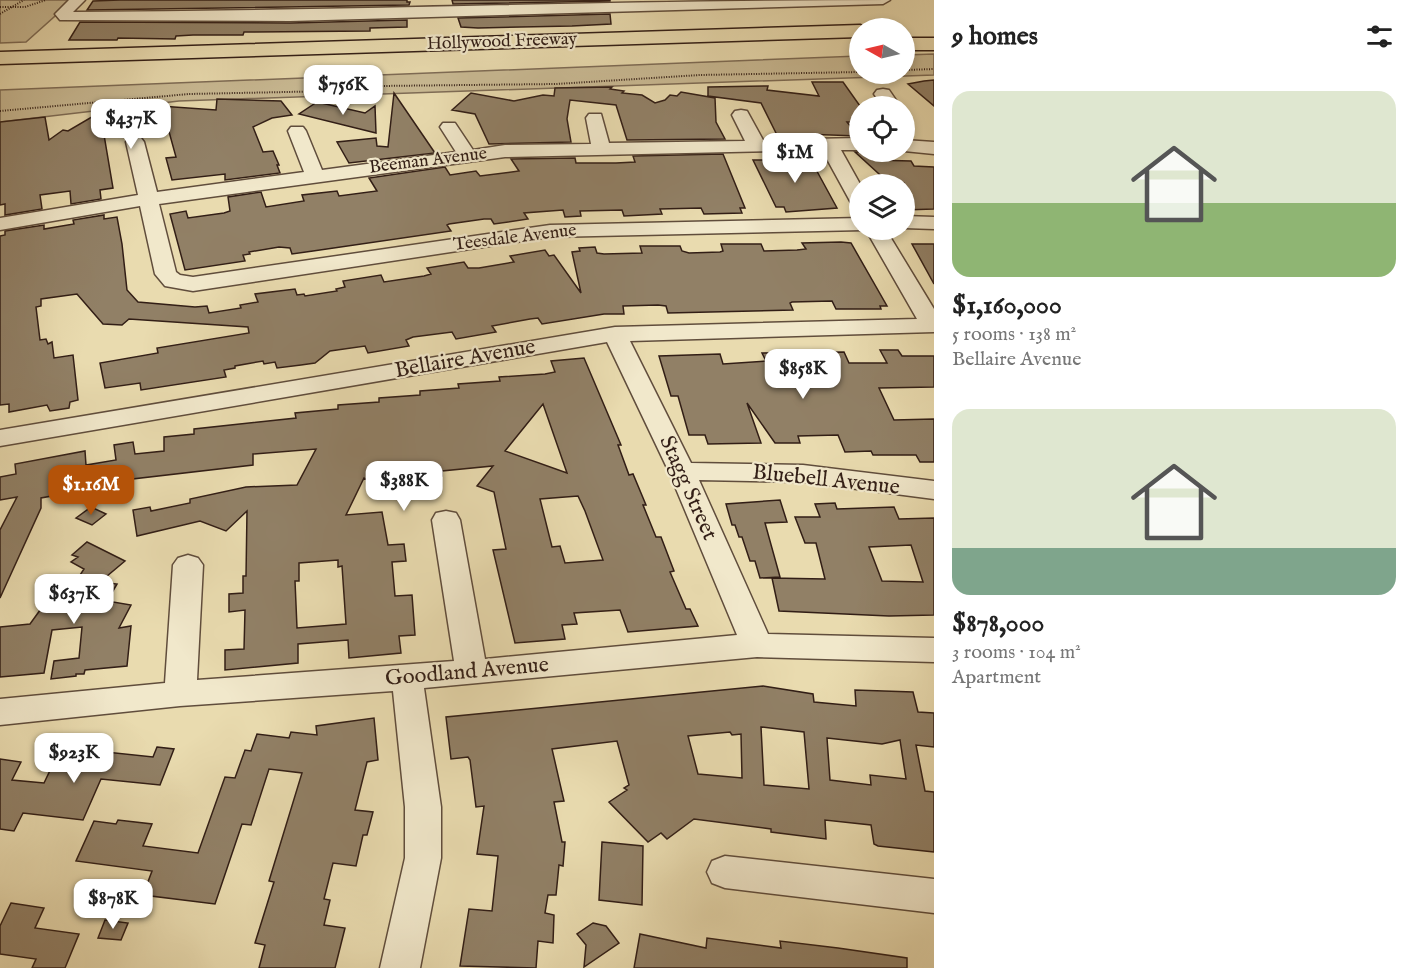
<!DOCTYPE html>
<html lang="en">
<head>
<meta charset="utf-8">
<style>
  :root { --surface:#fff; --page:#f6f6f6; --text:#222; --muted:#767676; --accent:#b45309 }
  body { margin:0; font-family:"IM FELL English",serif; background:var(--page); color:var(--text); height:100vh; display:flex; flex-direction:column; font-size:22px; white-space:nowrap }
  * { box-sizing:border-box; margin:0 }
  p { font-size:20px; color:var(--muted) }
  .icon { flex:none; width:33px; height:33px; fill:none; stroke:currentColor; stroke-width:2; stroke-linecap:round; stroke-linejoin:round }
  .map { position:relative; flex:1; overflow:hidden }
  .sheet { display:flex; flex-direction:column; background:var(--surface); width:480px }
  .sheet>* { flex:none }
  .needle { width:39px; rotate:278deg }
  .buttons { position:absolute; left:849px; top:18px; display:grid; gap:12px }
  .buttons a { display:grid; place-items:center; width:66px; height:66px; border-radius:50%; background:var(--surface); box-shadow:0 3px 9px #0003; font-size:30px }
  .price { position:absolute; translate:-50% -51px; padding:0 14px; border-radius:12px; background:#fff; color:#222; font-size:20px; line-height:39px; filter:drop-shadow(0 2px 3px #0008) }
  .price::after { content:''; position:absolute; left:50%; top:36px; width:18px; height:14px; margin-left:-9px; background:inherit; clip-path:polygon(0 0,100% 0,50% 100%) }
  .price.selected { background:var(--accent); color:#fff }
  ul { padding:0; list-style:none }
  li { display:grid; align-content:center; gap:12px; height:318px; padding:0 18px }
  li span { display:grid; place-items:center; height:186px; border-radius:18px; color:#555 }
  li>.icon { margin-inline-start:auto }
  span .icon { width:108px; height:108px; fill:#fffc; stroke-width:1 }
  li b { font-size:26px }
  h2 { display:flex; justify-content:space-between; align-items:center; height:72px; padding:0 18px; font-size:26px }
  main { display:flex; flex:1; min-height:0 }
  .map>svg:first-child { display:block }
</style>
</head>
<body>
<main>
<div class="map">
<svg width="934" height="968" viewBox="0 0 934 968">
  <rect width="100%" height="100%" fill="#e9dbaf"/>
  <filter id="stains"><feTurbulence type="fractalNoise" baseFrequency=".00333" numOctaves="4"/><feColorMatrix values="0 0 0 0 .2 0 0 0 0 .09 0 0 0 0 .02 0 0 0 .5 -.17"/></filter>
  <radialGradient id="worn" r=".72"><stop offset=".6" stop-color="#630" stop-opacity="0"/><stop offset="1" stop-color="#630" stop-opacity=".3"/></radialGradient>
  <path fill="#cabb95" stroke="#7e6c56" stroke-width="1.5" d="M0 0H73L26 42 0 43Z
    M934 54V75L179 101 0 122V90L859 56 860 74H904L905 55Z"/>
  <path fill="#918066" stroke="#321e16" stroke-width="1.5" fill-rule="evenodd" d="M120 0H407V2H410L409 5 87 10 93 1Z
    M452 0H610V1L453 4Z
    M610 14 611 24 572 26 478 28 461 27 458 18Z
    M407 20V27L370 28V31L244 32 243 35H193L176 36 175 39 118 38 117 40H69L80 22 290 23Z
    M934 80V106L908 84 924 81Z
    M812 82H843L860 106V122H847L858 136 803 134 804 136 778 137 761 103 708 96V87L768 86 767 90 819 96Z
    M612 87 610 89 624 91 622 93 642 95 655 103 665 100 670 95 677 96 681 92 715 98 716 122 725 139 627 140 616 105 570 100 567 119 571 142 489 144 475 114 452 110 471 93 514 101 543 95 554 96 555 88Z
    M394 93 435 153 349 163 337 142 376 138 377 146 388 147Z
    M217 99 281 101 292 115 272 118 253 127 263 152 273 151 279 165H277L280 173 225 180V174L172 180 166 158 176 157 168 128 131 125 103 129 113 188 100 190 101 199 71 204 70 191 40 195 42 209 5 215V204L0 205V122L45 117 49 140 63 130 68 131 102 111 131 108V113L156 111 160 106 216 110Z
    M317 102 365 113 375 106 376 133 299 114Z
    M855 152H868L873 160 911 161 914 166 934 167V209L904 210V183L890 184Z
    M786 153H807L837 208 786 212 784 207H776L753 160H790Z
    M723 154 745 208H740L742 213 704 214 701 208 660 209 662 214 624 216 622 210 580 211 581 216 565 217 563 210 524 213 528 219 494 224 491 219H484L449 224 447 225 451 231 313 251 292 254 290 248 279 247 249 252 250 254 243 255 245 261 185 270 170 214 186 211 188 218 224 213 230 211 228 197 261 192 266 207 304 201 302 195 337 191 339 196 377 191 369 178 445 167 450 175 476 171 480 176 519 171 511 159 575 158 576 163H616L635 162 633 156Z
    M104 215V219L117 217 122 244 127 290 138 302 195 307 207 306 209 313 241 308 240 305 258 302 255 294 295 289 297 295 304 294 305 296 337 291 336 289 345 287 343 281 381 275 384 282 424 276 431 274 427 268 464 262 468 268H479L514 262 510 256 545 250 549 256 554 255 581 293 572 252 580 251 579 248 595 247 597 253 604 254 642 253 640 246H680L682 251 689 253 720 252 723 251 721 244H761L764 251 797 250 806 249 802 243 841 242 851 243 887 306H880L881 309H836L832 301 792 302 790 303 793 310 668 313 666 306 658 305 623 306 624 314H604L542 324 538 318 530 319 492 326 496 332 456 339 452 332 413 337 406 340 409 346 368 353 365 346 330 351 315 363 301 365 277 368 275 362 264 364 263 361 235 366V368L224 370 226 377 141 390 140 383 105 388 100 363 158 353 157 348 249 333 248 327 129 319 122 325 103 324 77 294 41 299V306L36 307 40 340 46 339 48 344 52 342 54 358 73 355 78 400 70 402 69 408 50 411 47 405 9 412V404L0 405V236L5 235V231L44 225V229L74 224 73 220Z
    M912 244H934V284Z
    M880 350H898L902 356H934V387L879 388 894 420 934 419V462H920L916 455H873L871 451 845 452 838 435 798 436 800 443H775L747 403 761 443 708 444 705 435H689L678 396H671L659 356 720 354 723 364 766 361 762 353 844 352 849 363H887Z
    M584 358 621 445H618L629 475 633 474 646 505H643L656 537H661L674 571 670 572 686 609H690L698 626 628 632 620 610 574 613 577 624 562 625 565 639 515 643 493 550 506 549 494 492 477 486 493 466 442 471V476H413L393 493 364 478 346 515 382 512 388 545 404 544 406 561 392 562 395 596 412 595 415 635 399 636 401 653 349 658 348 640 298 644V663L225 670V650L244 649 245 610 229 612V594L243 593V576H246L247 511 226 531 200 521 137 536 133 510 150 507 151 511 190 503V499L246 487 297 485 316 449 253 454V465L124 480V483L41 498V508L0 598V530L17 497 0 500V477L16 474 15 464 85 451 86 465 116 460 114 445 133 442 135 454 164 451V437L194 434V429L296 418 295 413 338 409V405L379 402V398L420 395V391L459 388 458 384 500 381 499 377 545 374 555 372 551 361ZM543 404 567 473 505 451ZM578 496 585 511 603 560 565 563 560 546 552 547 540 499ZM338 560V567L342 566 346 624 297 628 295 581H299V563Z
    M780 500 787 522 765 523 780 577 760 578 755 561H750L742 537H739L735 525H732L726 504Z
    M835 503 837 509 894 507 899 519 934 518V615L889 616 779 611 772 578 825 579 816 543H805L795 517H820L815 504ZM911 545 923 582 882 581 869 547Z
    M91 507 106 514 92 525 76 518Z
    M87 542 125 561 100 582 117 584 107 601 131 605 119 628 131 626 127 666 85 670 84 674H76V676L51 679 54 661 79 658 82 627 52 630 44 673 0 677V627L30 624 43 606 56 612 84 569 71 562 78 557 72 555Z
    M763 686 813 694 814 702 856 706 855 690 913 692 918 712 934 713V747L916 745 925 791 934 792V852L878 846 874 844 871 825 825 820 826 839 771 832V829L694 819 667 839 661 833 648 842 609 802 627 790 624 788 629 785 617 741 552 749 564 801 554 802 562 842H565L563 866 559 865 556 895H548L545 913 554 915 553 943 538 941 536 968 460 966 469 909 492 911 498 856 477 854 484 806 476 807 470 760 468 757 451 759 446 717ZM761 727 804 732 809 789 764 785ZM730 732 732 735 741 734 742 778 698 774 688 736ZM827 738 882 744 900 740 906 779 870 775 871 785 830 780Z
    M374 718 378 760 367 762 355 810 373 812 367 835H363L356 866 333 863 324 899 330 900 324 925 345 928 335 968H259L265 945 255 943 274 882 269 881 302 773 269 769 251 825 242 824 215 904 143 895 152 871 76 861 94 821 116 824 118 820 152 824 143 846 198 853 225 777 235 778 245 750 251 751 257 734 289 738 291 732 317 735 316 726Z
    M157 747 174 749 160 785 101 779 83 820 23 813 14 831 0 829V759L21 762 12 780 44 783 55 760 80 763 87 750 153 757Z
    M602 842 643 846 642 905 599 900Z
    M11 903 44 908 35 928 79 934 65 968H32L36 959 0 954V926Z
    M105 920 128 923 121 940 98 938Z
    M593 923 606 926 619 943 584 967 586 945 577 934Z
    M640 934 706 948 707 938 781 948 780 941 838 948 907 958V968H634Z"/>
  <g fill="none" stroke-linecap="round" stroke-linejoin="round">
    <defs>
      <path id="minor" d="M69 0H85L73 12C346 11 618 0 890 0L883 4 290 21 60 20 55 14Z
        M883 89 889 90 900 106H883L874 94 877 90Z
        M741 110 747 111 763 140 860 138V150H841L860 184V207L853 205 850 201 822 150 505 157 159 204 176 272 180 275 193 277 550 225 860 218V230H863L550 237 193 291 165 286 155 274 140 206 0 230V218L138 195 126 142 129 138H141L144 142 157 192 304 172 288 131 291 127H303L306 131 322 170 456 152 440 127 443 123H455L473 150 505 145 591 144 586 118 589 114H601L609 143 745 141 732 115 735 111Z
        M904 140 934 142V154L904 151Z
        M904 216 934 217V229L904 228Z
        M866 230H886L934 309V332L630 341 691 463 803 465 934 481V499L803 482 699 480 768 634 934 638V662L757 657 424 688 441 807V858L420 968H380L405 858V807L393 691 180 706 0 725V699L165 683 173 565 178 558 188 555 198 558 203 565 197 680 454 661 432 520 436 513 446 511 456 513 460 520 485 659 737 635 669 472 607 342 0 446V430L615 327 917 319Z
        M725 856 934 879V913L725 888 712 883 707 872 712 861Z"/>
      <path id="highway" d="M860 25 868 28H860V37L0 64V52Z
        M904 38H934V50H904Z"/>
    </defs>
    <use href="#minor" stroke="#604d3c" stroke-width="3"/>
    <use href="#highway" stroke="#321e16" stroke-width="3"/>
    <path stroke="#321e16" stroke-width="2" stroke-dasharray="1 1.5" stroke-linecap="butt" d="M0 7H25L46 0
      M0 14 24 0
      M904 70 934 69
      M0 111 189 94 335 91 379 86 556 84 700 75 860 72"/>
    <use href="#minor" fill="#f1e8cb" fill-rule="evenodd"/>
    <use href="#highway" fill="#e9dbaf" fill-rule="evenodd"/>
  </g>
  <g text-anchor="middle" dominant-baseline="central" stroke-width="4.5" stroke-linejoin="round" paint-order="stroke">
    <g font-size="18" fill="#321e16" stroke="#f1e8cb">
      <text transform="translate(502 42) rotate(-2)">Hollywood Freeway</text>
      <text transform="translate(428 161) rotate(-7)">Beeman Avenue</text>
      <text transform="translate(515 238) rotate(-7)">Teesdale Avenue</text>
    </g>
    <g font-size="22" fill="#321e16" stroke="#f1e8cb">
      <text transform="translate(465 359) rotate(-10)">Bellaire Avenue</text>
      <text transform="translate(826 480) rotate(6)">Bluebell Avenue</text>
      <text transform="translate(688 488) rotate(66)">Stagg Street</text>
      <text transform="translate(467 672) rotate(-5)">Goodland Avenue</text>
    </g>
  </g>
  <rect width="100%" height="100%" filter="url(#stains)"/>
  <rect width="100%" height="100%" fill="url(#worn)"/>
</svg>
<div class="buttons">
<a><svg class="needle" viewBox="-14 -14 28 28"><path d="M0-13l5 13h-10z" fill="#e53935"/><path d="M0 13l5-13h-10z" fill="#767676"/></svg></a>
<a><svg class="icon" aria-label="locate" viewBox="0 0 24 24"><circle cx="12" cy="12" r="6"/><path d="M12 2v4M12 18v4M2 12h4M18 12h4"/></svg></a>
<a><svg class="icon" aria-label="layers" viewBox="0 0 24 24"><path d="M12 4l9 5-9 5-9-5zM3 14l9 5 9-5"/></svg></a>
</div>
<b class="price" style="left:343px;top:116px">$756K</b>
<b class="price" style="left:131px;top:150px">$437K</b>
<b class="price" style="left:795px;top:184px">$1M</b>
<b class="price" style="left:803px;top:400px">$858K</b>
<b class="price" style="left:404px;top:512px">$388K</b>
<b class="price selected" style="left:91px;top:516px">$1.16M</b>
<b class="price" style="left:74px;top:625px">$637K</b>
<b class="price" style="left:74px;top:784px">$923K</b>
<b class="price" style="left:113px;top:930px">$878K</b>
</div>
<section class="sheet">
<h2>9 homes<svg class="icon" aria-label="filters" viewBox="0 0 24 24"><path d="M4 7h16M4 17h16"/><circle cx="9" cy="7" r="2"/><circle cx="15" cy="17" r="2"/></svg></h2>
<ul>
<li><span style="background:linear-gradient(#dfe7d0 60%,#8fb573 0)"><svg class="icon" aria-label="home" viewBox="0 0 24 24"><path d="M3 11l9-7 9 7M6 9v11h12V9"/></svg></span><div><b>$1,160,000</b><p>5 rooms · 138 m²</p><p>Bellaire Avenue</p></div></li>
<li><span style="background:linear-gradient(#dfe7d0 75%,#7fa58c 0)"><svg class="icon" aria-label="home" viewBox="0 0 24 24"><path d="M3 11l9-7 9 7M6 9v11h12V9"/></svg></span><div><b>$878,000</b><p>3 rooms · 104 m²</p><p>Apartment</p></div></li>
</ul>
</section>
</main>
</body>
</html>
